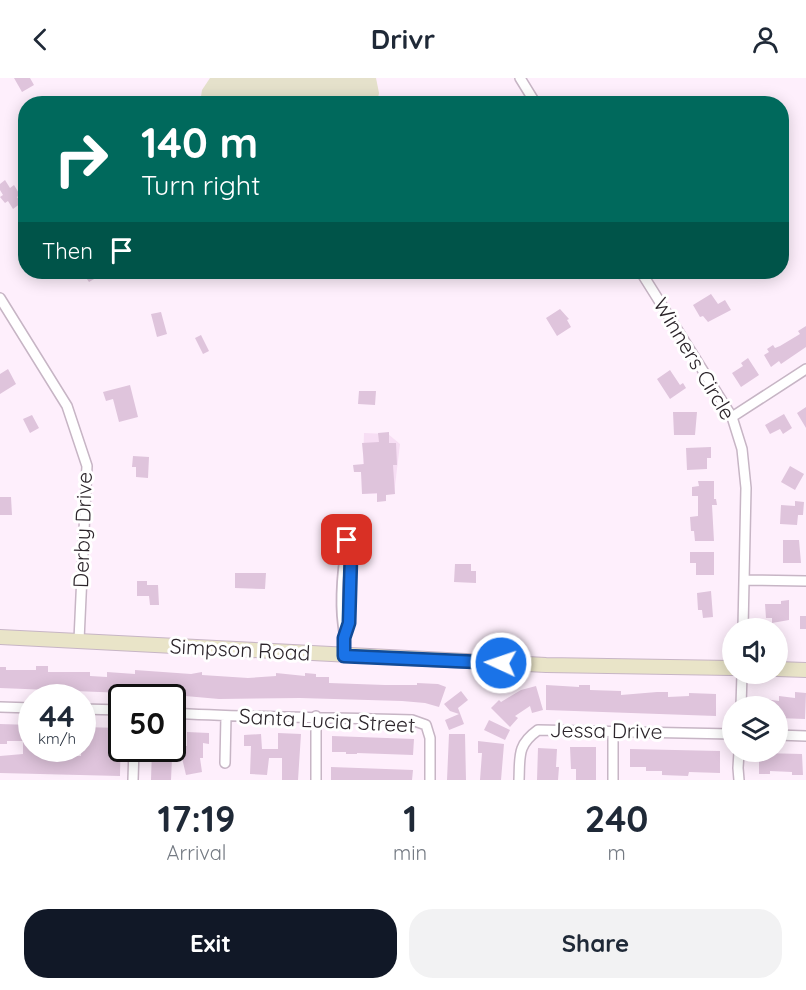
<!DOCTYPE html>
<style>
:root{--surface:#fff;--page:#f2f2f3;--text:#1f2937;--muted:#747a83;--accent:#111827}
body{margin:0;font-family:Quicksand,sans-serif;background:var(--page);color:var(--text);height:100vh;display:flex;flex-direction:column;font-size:22px;white-space:nowrap}
*{box-sizing:border-box;margin:0}
p{font-size:20px;color:var(--muted)}
.icon{flex:none;width:33px;height:33px;fill:none;stroke:currentColor;stroke-width:2;stroke-linecap:round;stroke-linejoin:round}
.map{position:relative;height:702px;overflow:hidden}
.side{display:flex;flex-direction:column;background:var(--surface);flex:1}
.side>*{flex:none}
.top-card{position:absolute;left:18px;top:18px;width:771px;height:183px;border-radius:24px;box-shadow:0 3px 15px #0003;background:#00695c;color:#fff;overflow:hidden}
.fabs{position:absolute;left:722px;top:540px;display:grid;gap:12px}
.fabs a{display:grid;place-items:center;width:66px;height:66px;border-radius:50%;background:var(--surface);box-shadow:0 3px 15px #0003;font-size:30px}
.speed{position:absolute;left:18px;top:606px;display:flex;gap:12px;font-size:30px;font-weight:700;text-align:center}
.speed>*{display:grid;place-content:center;width:78px;height:78px;border-radius:50%;background:var(--surface);box-shadow:0 3px 15px #0003;line-height:1}
.speed small{font-size:15px;font-weight:400}
.speed .limit{border:3px solid #111;border-radius:9px;background:#fff;color:#111}
.pin{position:absolute;display:grid;place-items:center;width:51px;height:51px;color:#fff;margin:-26px;border-radius:12px;box-shadow:0 3px 9px #0006}
.me{position:absolute;width:66px;margin:-33px;rotate:273deg;stroke-linejoin:round;filter:drop-shadow(0 0 4px #0008)}
.turn{display:flex;align-items:center;gap:21px;height:126px;padding:0 24px;font-size:27px}
.turn .icon{width:78px;height:78px;stroke-width:2.5}
.turn b{display:block;font-size:42px;line-height:51px}
.then{display:flex;align-items:center;height:57px;padding:0 24px;background:#0003;gap:12px;font-size:22px}
.eta{display:flex;justify-content:space-evenly;align-items:center;height:102px;text-align:center}
.eta b{font-size:36px;font-weight:800;line-height:42px}
.action{display:flex;gap:12px;margin-top:auto;padding:12px 24px}
.action a{flex:1;height:69px;border-radius:24px;background:var(--accent);color:#fff;font-size:24px;font-weight:800;line-height:69px;text-align:center}
.action a+a{background:var(--page);color:var(--text)}
header{display:flex;justify-content:space-between;align-items:center;height:78px;padding:0 24px;background:var(--surface);font-size:27px;font-weight:800}
.map>svg:first-child{display:block}
</style>
<header><svg class="icon" aria-label="back" viewBox="0 0 24 24"><path d="M15 5l-7 7 7 7"/></svg>Drivr<svg class="icon" aria-label="person" viewBox="0 0 24 24"><circle cx="12" cy="8" r="4"/><path d="M4 21q1-7 8-7t8 7"/></svg></header>
<div class="map">
<svg width="806" height="702" viewBox="0 0 806 702">
<rect width="100%" height="100%" fill="#feeffc"/>
<path fill="#f7def4" d="M 364,355 L 388,356 L 400,366 L 394,416 L 362,416 Z"/>
<path fill="#e5e1cb" d="M 210,0 L 376,0 L 379,15 L 377,25 L 200,25 L 202,12 Z"/>
<path fill="#dfc4dc" d="M 14,0 L 30,0 L 34,7 L 22,14 Z
M 5,102 L 10,110 L 14,107 L 20,117 L 17,119 L 21,125 L 13,131 L 8,123 L 5,125 L 0,119 L 3,117 L 0,112 L 0,106 Z
M 82,194 L 106,194 L 89,204 Z
M 711,216 L 718,226 L 725,222 L 731,232 L 708,244 L 703,238 L 700,239 L 693,227 Z
M 560,231 L 569,241 L 567,242 L 571,249 L 557,258 L 546,240 Z
M 161,234 L 167,256 L 157,259 L 151,236 Z
M 806,248 L 806,269 L 781,286 L 779,283 L 771,289 L 764,277 L 769,274 L 767,271 L 773,267 L 775,270 L 780,268 L 800,256 L 798,253 Z
M 201,257 L 209,273 L 203,276 L 195,260 Z
M 748,280 L 759,297 L 741,309 L 732,295 L 743,288 L 741,285 Z
M 8,291 L 16,306 L 0,316 L 0,296 Z
M 670,292 L 680,307 L 683,305 L 686,310 L 670,321 L 657,301 Z
M 130,307 L 138,339 L 119,344 L 113,321 L 106,323 L 103,314 Z
M 359,313 L 376,313 L 375,327 L 358,326 Z
M 806,329 L 806,350 L 797,335 Z
M 673,334 L 697,334 L 695,357 L 674,357 Z
M 784,336 L 792,350 L 783,356 L 780,351 L 770,356 L 765,347 Z
M 32,337 L 39,350 L 30,355 L 23,341 Z
M 389,354 L 389,365 L 396,365 L 397,387 L 393,387 L 395,416 L 386,417 L 386,423 L 377,424 L 377,415 L 362,416 L 361,394 L 354,394 L 353,387 L 364,386 L 362,365 L 379,364 L 378,355 Z
M 711,369 L 711,380 L 707,380 L 707,391 L 687,392 L 686,370 Z
M 133,378 L 149,379 L 148,400 L 136,399 L 136,389 L 132,389 Z
M 790,388 L 804,396 L 795,412 L 781,404 Z
M 698,403 L 714,403 L 714,421 L 716,421 L 717,427 L 712,427 L 714,463 L 695,463 L 694,453 L 691,453 L 690,439 L 698,438 L 698,418 L 692,418 L 692,409 L 699,408 Z
M 0,419 L 11,419 L 12,437 L 0,437 Z
M 795,423 L 804,424 L 803,437 L 798,437 L 797,447 L 780,446 L 781,427 L 795,428 Z
M 783,462 L 799,462 L 801,485 L 783,485 Z
M 690,474 L 714,474 L 714,497 L 696,497 L 696,485 L 690,485 Z
M 455,486 L 471,486 L 471,493 L 476,493 L 476,505 L 454,504 Z
M 235,495 L 266,495 L 265,511 L 235,510 Z
M 137,503 L 147,503 L 147,507 L 158,507 L 159,527 L 150,527 L 149,518 L 137,518 Z
M 711,513 L 713,539 L 703,540 L 702,532 L 698,532 L 697,515 Z
M 789,522 L 789,542 L 772,545 L 772,540 L 766,540 L 765,526 L 781,526 L 781,523 Z
M 800,538 L 806,538 L 806,551 L 800,551 Z
M 36,588 L 48,588 L 48,594 L 90,594 L 90,598 L 107,599 L 107,594 L 135,596 L 135,592 L 191,596 L 202,594 L 202,597 L 248,600 L 276,598 L 276,595 L 305,598 L 305,595 L 316,596 L 316,599 L 329,599 L 329,605 L 385,607 L 417,607 L 417,605 L 438,606 L 446,609 L 439,629 L 425,625 L 402,623 L 300,620 L 219,621 L 174,617 L 0,610 L 0,589 L 6,589 L 6,592 L 36,592 Z
M 546,607 L 579,609 L 579,607 L 590,607 L 590,612 L 621,613 L 621,617 L 657,614 L 668,614 L 668,619 L 689,618 L 689,615 L 716,616 L 716,638 L 546,632 Z
M 536,608 L 543,632 L 532,635 L 530,628 L 515,638 L 518,640 L 510,649 L 491,630 L 499,622 L 501,624 L 521,612 Z
M 461,613 L 468,622 L 458,630 L 464,646 L 449,652 L 445,642 L 459,636 L 450,633 L 444,626 Z
M 795,614 L 806,615 L 805,641 L 778,640 L 779,628 L 764,628 L 765,621 L 779,623 L 779,618 L 795,620 Z
M 489,642 L 510,652 L 505,662 L 484,652 Z
M 0,646 L 32,647 L 32,670 L 64,670 L 64,678 L 81,678 L 82,649 L 121,650 L 120,698 L 0,695 L 0,678 L 23,676 L 23,663 L 7,663 L 7,666 L 0,666 Z
M 187,654 L 209,655 L 209,666 L 203,665 L 203,680 L 200,680 L 202,694 L 186,697 L 182,680 L 182,668 L 187,668 Z
M 278,655 L 301,656 L 298,702 L 282,702 L 282,680 L 269,680 L 267,697 L 250,696 L 251,668 L 244,668 L 244,657 L 261,656 L 262,671 L 278,671 Z
M 449,656 L 465,656 L 466,702 L 447,702 Z
M 332,658 L 414,661 L 413,677 L 357,675 L 357,676 L 346,676 L 346,674 L 332,674 Z
M 478,663 L 504,666 L 501,702 L 480,702 L 482,675 L 478,675 Z
M 570,669 L 596,669 L 596,702 L 576,702 L 576,691 L 571,691 Z
M 152,670 L 168,670 L 168,679 L 172,679 L 171,702 L 151,702 Z
M 538,670 L 557,671 L 556,689 L 559,689 L 558,702 L 537,702 Z
M 630,671 L 720,673 L 720,695 L 689,694 L 688,698 L 662,697 L 662,693 L 646,693 L 646,689 L 630,689 Z
M 759,675 L 802,676 L 803,697 L 792,697 L 792,694 L 770,693 L 770,696 L 759,696 Z
M 331,689 L 413,692 L 412,702 L 331,702 Z"/>
<g fill="none" stroke-linecap="round" stroke-linejoin="round">
<defs>
<path id="service" d="M 344,560 L 349,545 L 351,476 L 347,462
M 344,575 C 344,565 342,556 341,547 C 338,525 340,482 347,462"/>
<path id="minor" d="M 520,0 L 536,26
M 641,194 L 732,339 L 742,371 L 746,410 L 743,550
M 0,220 L 67,328 L 87,388 L 79,562
M 732,339 L 806,291
M 744,502 L 806,503
M 741,628 L 742,596
M 0,629 L 32,630
M 82,631 L 122,632
M 172,635 C 252,640 332,639 412,642 L 426,647 L 430,660 L 430,702
M 316,638 L 316,702
M 777,657 L 806,658
M 739,674 L 738,690 L 739,702
M 225,685 L 226,638
M 133,702 L 134,670
M 519,702 C 520,678 517,667 538,652 L 732,656
M 613,702 L 613,653"/>
<path id="secondary" d="M 0,559 L 546,587 L 732,590
M 777,591 L 806,592"/>
</defs>
<use href="#service" stroke="#c7b5c5" stroke-width="8"/>
<use href="#minor" stroke="#c7b5c5" stroke-width="12"/>
<use href="#secondary" stroke="#c7b5c5" stroke-width="16"/>
<use href="#service" stroke="#fff" stroke-width="4.5"/>
<use href="#minor" stroke="#fff" stroke-width="9"/>
<use href="#secondary" stroke="#e9e4c8" stroke-width="14"/>
</g>
<g fill="none" stroke-linecap="round" stroke-linejoin="round">
<defs>
<path id="route" d="M 347,462 L 351,476 L 349,545 L 344,560 L 344,578 L 501,585"/>
</defs>
<use href="#route" stroke="#114b97" stroke-width="15"/>
<use href="#route" stroke="#1a73e8" stroke-width="10"/>
</g>
<g text-anchor="middle" stroke-width="6" stroke-linejoin="round" paint-order="stroke">
<g font-size="21" fill="#2c252b" stroke="#fff">
<text transform="translate(694 281) rotate(59)" y="7">Winners Circle</text>
<text transform="translate(83 452) rotate(-88)" y="7">Derby Drive</text>
<text transform="translate(240 572) rotate(3)" y="7">Simpson Road</text>
<text transform="translate(327 643) rotate(3)" y="7">Santa Lucia Street</text>
<text transform="translate(606 653) rotate(1)" y="7">Jessa Drive</text>
</g>
</g>
</svg>
<div class="fabs">
<a><svg class="icon" aria-label="sound" viewBox="0 0 24 24"><path d="M4 9h4l5-4v14l-5-4H4zM17 9q2 3 0 6"/></svg></a>
<a><svg class="icon" aria-label="layers" viewBox="0 0 24 24"><path d="M12 4l9 5-9 5-9-5zM3 14l9 5 9-5"/></svg></a>
</div>
<div class="speed"><div>44<small>km/h</small></div><div class="limit">50</div></div>
<div class="pin" style="left:347px;top:462px;background:#d93025"><svg class="icon" aria-label="arrive" viewBox="0 0 24 24"><path d="M6 21V4h12l-3 4 3 4H6"/></svg></div>
<svg class="me" style="left:501px;top:585px" viewBox="-20 -20 40 40"><circle r="17" fill="#1a73e8" stroke="#fff" stroke-width="3"/><path d="M0-11L8 9 0 5-8 9z" fill="#fff"/></svg>
<div class="top-card">
<div class="turn"><svg class="icon" aria-label="right" viewBox="0 0 24 24"><path d="M7 20v-9h11M14 6l5 5-5 5"/></svg><div><b>140 m</b>Turn right</div></div>
<div class="then">Then<svg class="icon" aria-label="arrive" viewBox="0 0 24 24"><path d="M6 21V4h12l-3 4 3 4H6"/></svg></div>
</div>
</div>
<section class="side">
<div class="eta">
<div><b>17:19</b><p>Arrival</p></div>
<div><b>1</b><p>min</p></div>
<div><b>240</b><p>m</p></div>
</div>
<div class="action"><a>Exit</a><a>Share</a></div>
</section>
